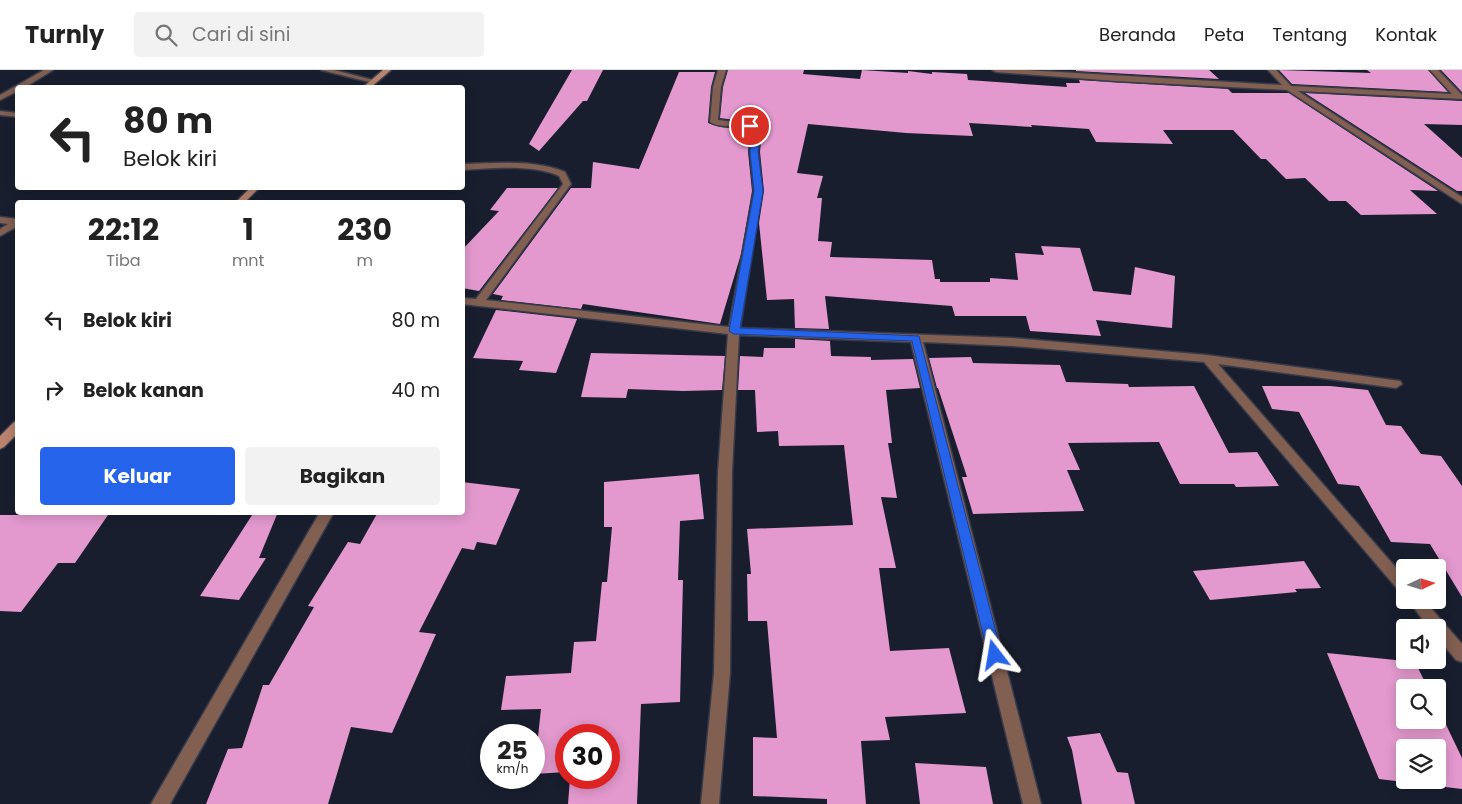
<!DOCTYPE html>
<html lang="id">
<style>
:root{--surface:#fff;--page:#f2f2f2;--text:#222;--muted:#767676;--line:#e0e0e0;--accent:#2563eb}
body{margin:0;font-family:Poppins,sans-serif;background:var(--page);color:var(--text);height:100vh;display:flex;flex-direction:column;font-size:19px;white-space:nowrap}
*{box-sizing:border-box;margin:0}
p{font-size:16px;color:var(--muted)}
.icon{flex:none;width:28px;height:28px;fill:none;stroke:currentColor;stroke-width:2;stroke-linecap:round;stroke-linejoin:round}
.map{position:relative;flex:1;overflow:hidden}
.details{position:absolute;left:15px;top:130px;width:450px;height:315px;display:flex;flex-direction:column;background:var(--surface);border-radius:5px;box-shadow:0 2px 12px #0003}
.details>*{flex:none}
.banner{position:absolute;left:15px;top:15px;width:450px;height:105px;border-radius:5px;box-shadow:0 2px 12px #0003;background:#fff;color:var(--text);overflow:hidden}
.needle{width:32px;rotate:86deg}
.fabs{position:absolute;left:1396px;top:489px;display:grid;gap:10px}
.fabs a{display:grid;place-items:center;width:50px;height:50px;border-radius:5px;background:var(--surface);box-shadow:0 2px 12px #0003;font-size:25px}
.speed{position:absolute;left:480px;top:654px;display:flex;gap:10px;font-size:25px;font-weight:700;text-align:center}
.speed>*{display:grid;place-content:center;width:65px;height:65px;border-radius:50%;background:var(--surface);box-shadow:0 2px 12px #0003;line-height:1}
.speed small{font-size:12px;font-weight:400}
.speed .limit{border:8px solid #d22;background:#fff;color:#111}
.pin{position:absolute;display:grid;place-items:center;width:42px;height:42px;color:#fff;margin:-21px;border:2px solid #fff;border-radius:50%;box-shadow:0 1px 5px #0007}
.me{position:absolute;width:55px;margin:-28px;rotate:346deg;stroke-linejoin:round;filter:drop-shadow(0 0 4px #0008)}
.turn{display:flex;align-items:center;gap:18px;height:105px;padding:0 25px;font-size:22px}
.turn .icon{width:65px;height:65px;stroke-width:2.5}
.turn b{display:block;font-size:35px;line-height:42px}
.eta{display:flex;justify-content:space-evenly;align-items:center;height:85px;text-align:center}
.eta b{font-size:30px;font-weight:700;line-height:35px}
.cta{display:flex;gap:10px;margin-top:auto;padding:10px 25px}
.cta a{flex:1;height:58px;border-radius:5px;background:var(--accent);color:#fff;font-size:20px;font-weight:700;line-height:58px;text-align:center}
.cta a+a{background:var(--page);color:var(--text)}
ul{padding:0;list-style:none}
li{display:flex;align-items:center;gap:15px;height:70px;padding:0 25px}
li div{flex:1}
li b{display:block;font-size:19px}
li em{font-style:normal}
header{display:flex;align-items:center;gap:30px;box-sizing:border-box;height:70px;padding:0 25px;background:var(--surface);border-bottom:1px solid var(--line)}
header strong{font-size:24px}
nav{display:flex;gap:28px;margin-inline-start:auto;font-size:18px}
.search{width:350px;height:45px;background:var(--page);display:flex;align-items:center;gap:12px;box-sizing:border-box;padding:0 18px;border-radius:5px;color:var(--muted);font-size:19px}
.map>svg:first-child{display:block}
</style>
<header>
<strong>Turnly</strong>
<div class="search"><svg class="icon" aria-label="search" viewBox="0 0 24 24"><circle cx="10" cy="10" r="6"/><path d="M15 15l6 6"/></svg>Cari di sini</div>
<nav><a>Beranda</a><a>Peta</a><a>Tentang</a><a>Kontak</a></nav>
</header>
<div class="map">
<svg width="1462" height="734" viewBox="0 0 1462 734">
<rect width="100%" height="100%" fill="#191e2f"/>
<path fill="#e399ce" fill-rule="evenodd" d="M 572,0 L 603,0 L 587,31 L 583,31 L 539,81 L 529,74 Z
M 728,0 L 804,0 L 803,4 L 860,9 L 862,0 L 908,3 L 908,1 L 932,4 L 932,2 L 967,4 L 968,10 L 1067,17 L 1066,13 L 1080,13 L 1079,10 L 1228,19 L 1232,23 L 1289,23 L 1438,121 L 1410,120 L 1437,144 L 1361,145 L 1346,131 L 1329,131 L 1305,108 L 1286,109 L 1266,89 L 1261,89 L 1233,60 L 1163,60 L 1173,74 L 1096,72 L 1089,59 L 1031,55 L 1032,57 L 969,53 L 973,66 L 906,63 L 808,54 L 797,103 L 823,106 L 817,128 L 822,128 L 818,171 L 832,172 L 830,187 L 932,190 L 935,209 L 940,209 L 940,212 L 990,212 L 990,208 L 1018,210 L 1015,183 L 1044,185 L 1041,176 L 1080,178 L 1093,221 L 1131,225 L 1135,197 L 1175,206 L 1172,258 L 1096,250 L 1101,266 L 1030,261 L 1026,246 L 955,246 L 952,236 L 825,226 L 829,259 L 795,258 L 794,229 L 767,230 L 759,153 L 764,121 L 760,82 L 762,61 L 750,52 L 720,48 L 723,17 Z
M 1076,0 L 1209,0 L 1219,9 L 1076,1 Z
M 1279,0 L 1371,3 L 1367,0 L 1428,0 L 1448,22 L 1292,14 Z
M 1441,0 L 1462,0 L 1462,22 Z
M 679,2 L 715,2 L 711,17 L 708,53 L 720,57 L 742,59 L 750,63 L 748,82 L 752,121 L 741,184 L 720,254 L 583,234 L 581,239 L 501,230 L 503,226 L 493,224 L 571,118 L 591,118 L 593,92 L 639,99 Z
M 1305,23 L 1462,31 L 1462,55 L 1424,54 L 1462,88 L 1462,121 L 1457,121 Z
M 507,118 L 558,118 L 479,221 L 462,218 L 462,180 L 499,141 L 490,140 Z
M 496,240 L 577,249 L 556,303 L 519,300 L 523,291 L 473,288 Z
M 795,269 L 830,271 L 831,286 L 871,287 L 871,290 L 913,289 L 920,318 L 886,320 L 892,373 L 888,373 L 897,428 L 881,427 L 896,498 L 879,498 L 890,581 L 949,578 L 966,643 L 885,647 L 890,670 L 861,671 L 866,734 L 827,734 L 827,729 L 753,726 L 753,667 L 777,668 L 767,551 L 748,551 L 747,504 L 751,504 L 747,459 L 853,455 L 844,375 L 779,376 L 778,361 L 757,362 L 755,320 L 738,320 L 740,286 L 763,287 L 764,278 L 795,278 Z
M 591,283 L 725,286 L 722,320 L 683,321 L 628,319 L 626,328 L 581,327 Z
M 971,287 L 973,293 L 1060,295 L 1066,312 L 1128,314 L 1129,317 L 1194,316 L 1229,383 L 1257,382 L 1279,416 L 1236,417 L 1234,414 L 1180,414 L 1159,372 L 1068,373 L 1080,400 L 1067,400 L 1084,441 L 973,444 L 962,407 L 967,407 L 938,318 L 937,318 L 929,288 Z
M 1262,316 L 1330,316 L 1368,320 L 1386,355 L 1401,356 L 1421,384 L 1441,386 L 1462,416 L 1462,527 L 1430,474 L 1391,472 L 1359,416 L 1338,414 L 1299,342 L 1272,339 Z
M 699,404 L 704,449 L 680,451 L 678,510 L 683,510 L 680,632 L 641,634 L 637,734 L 568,734 L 570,708 L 609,708 L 609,665 L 566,665 L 566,702 L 534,704 L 541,639 L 501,640 L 506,606 L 571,603 L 574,572 L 596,571 L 602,512 L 607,512 L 612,457 L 604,457 L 604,412 Z
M 462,412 L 520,419 L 496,475 L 477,472 L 474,480 L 462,478 L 419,562 L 436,564 L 392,663 L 351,657 L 328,734 L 206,734 L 228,679 L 242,678 L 263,615 L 269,615 L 314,537 L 308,536 L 348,472 L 360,474 L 378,442 L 462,442 Z
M 254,442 L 278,442 L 259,488 L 266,488 L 239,530 L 200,526 Z
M 0,445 L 108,445 L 75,493 L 58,493 L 21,542 L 0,541 Z
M 1304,491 L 1321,518 L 1295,519 L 1297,522 L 1210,530 L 1193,501 Z
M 1327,583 L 1415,592 L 1428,618 L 1405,618 L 1405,650 L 1438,650 L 1438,638 L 1462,688 L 1462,719 L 1379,709 ZM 1405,678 L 1438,678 L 1438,710 L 1405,710 Z
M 1100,663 L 1117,702 L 1128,703 L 1135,734 L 1082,734 L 1072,680 L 1067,667 Z
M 915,693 L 986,697 L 993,734 L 920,734 Z"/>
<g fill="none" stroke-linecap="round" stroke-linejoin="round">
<defs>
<path id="street" d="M 44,0 L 53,0 L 24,18 L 18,18 L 18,21 L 0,30 L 0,25 Z
M 321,0 L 334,0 L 377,11 L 373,13 Z
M 718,0 L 726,0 L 721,17 L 718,50 L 750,54 L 760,61 L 758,82 L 762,121 L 740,258 L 1012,268 L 1207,285 L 1400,311 L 1402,314 L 1396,318 L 1218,294 L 1405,508 L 1405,524 L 1400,522 L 1204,292 L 1012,276 L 923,272 L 1041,734 L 1023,734 L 911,272 L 739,265 L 732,402 L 730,603 L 719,734 L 701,734 L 714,603 L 718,402 L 728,264 L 462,234 L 462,228 L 476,229 L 563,114 L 559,106 C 533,94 491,98 462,100 L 462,94 C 495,93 535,89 565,102 L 571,114 L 486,230 L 729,257 L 754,121 L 750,82 L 752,62 C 740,52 722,60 710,52 L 713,17 Z
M 992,0 L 1025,0 L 1282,15 L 1268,0 L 1276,0 L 1291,16 L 1452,24 L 1430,0 L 1438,0 L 1462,25 L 1462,29 L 1298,21 L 1462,127 L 1462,134 L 1287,20 L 1115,11 L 996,2 Z
M 0,41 L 18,43 L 18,47 L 0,45 Z
M 0,147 L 18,149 L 18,156 L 0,166 L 0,159 L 8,154 L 0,153 Z
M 320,442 L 334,442 L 170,734 L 151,734 Z
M 1408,530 L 1424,530 L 1462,574 L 1462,592 L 1456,590 L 1438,568 L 1438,558 L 1429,558 Z"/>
<path id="secondary" d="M 383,0 L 391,0 L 370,18 L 362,18 Z
M 250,118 L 259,118 L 245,132 L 236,132 Z
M 18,351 L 18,363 L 4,377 L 0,379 L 0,366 L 14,352 Z"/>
</defs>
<use href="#street" stroke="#363b4b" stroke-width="3"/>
<use href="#secondary" stroke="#363b4b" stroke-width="3"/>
<use href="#street" fill="#815f51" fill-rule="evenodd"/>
<use href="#secondary" fill="#ba836c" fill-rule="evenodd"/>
</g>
<path fill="#2563eb" stroke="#184099" d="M 747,55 L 753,55 L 760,61 L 758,82 L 763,121 L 740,258 L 919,266 L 1002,585 L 1000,589 L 995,591 L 990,589 L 988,585 L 912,271 L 734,264 L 729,261 L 754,121 L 750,82 L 752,62 L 747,58 Z"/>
</svg>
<div class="fabs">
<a><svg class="needle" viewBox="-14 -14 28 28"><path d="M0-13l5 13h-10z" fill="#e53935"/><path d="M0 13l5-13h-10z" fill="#767676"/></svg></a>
<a><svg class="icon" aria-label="sound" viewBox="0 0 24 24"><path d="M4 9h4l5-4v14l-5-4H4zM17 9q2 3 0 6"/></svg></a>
<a><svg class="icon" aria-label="search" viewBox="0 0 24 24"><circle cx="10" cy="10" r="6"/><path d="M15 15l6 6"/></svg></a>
<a><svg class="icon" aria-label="layers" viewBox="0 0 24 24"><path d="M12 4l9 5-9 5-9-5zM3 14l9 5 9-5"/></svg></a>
</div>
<div class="speed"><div>25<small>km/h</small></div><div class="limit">30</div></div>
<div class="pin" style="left:750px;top:56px;background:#d93025"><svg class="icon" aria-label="arrive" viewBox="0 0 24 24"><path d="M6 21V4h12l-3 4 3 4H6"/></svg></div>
<svg class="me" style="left:995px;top:585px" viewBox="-20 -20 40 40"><path d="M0-17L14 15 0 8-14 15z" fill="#2563eb" stroke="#fff" stroke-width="4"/></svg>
<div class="banner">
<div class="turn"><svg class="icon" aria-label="left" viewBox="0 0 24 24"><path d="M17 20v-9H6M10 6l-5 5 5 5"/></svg><div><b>80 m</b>Belok kiri</div></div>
</div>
<section class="details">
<div class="eta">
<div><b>22:12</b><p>Tiba</p></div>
<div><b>1</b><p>mnt</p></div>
<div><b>230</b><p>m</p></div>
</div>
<ul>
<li><svg class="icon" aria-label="left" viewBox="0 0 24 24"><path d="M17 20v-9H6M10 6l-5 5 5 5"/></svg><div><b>Belok kiri</b></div><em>80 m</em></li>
<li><svg class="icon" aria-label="right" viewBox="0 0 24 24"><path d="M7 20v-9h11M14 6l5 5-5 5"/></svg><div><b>Belok kanan</b></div><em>40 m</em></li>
</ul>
<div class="cta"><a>Keluar</a><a>Bagikan</a></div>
</section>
</div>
